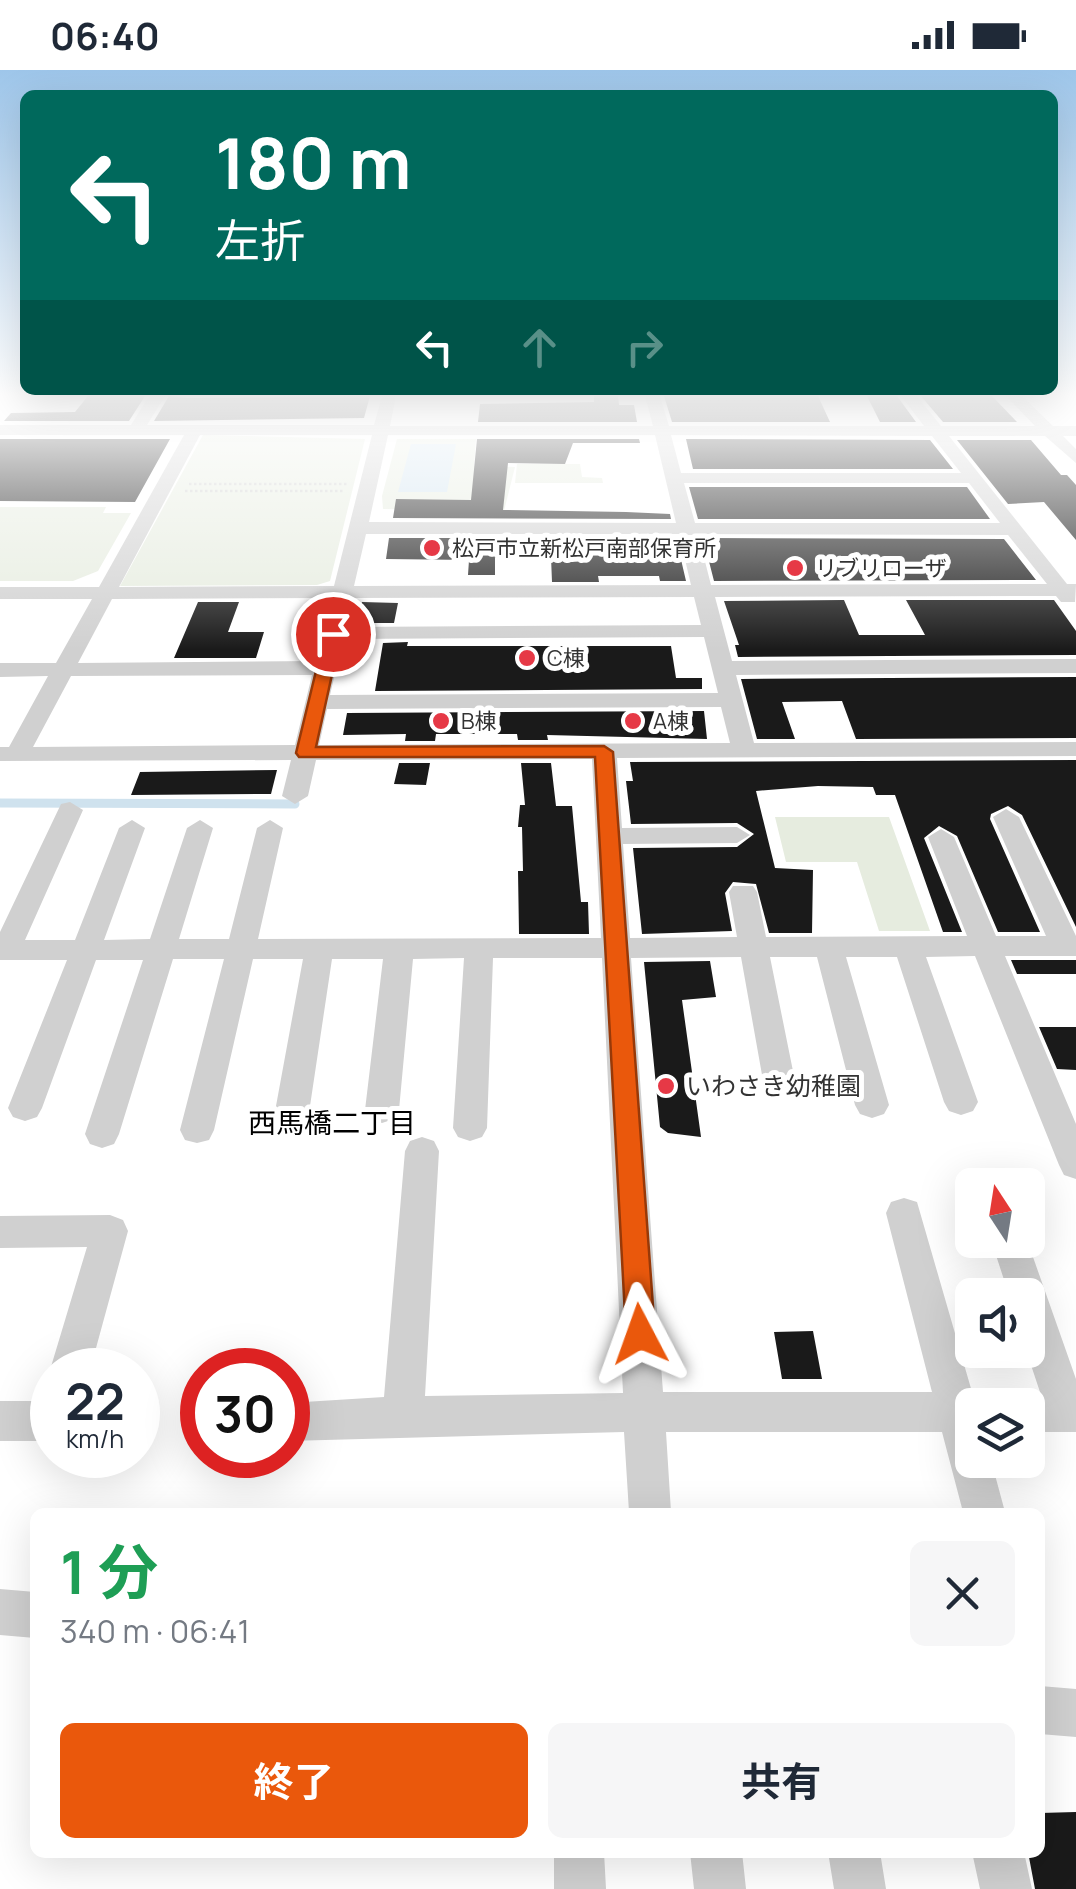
<!DOCTYPE html>
<html lang="ja">
<meta charset="utf-8">
<style>
:root{--surface:#fff;--page:#f6f6f7;--text:#1f2937;--muted:#747a83;--accent:#ea580c}
body{margin:0;font-family:Manrope,"Noto Sans JP",sans-serif;background:var(--page);color:var(--text);height:100vh;display:flex;flex-direction:column;font-size:38px;white-space:nowrap}
*{box-sizing:border-box;margin:0}
p{font-size:32px;color:var(--muted)}
.icon{flex:none;width:55px;height:55px;fill:none;stroke:currentColor;stroke-width:2;stroke-linecap:round;stroke-linejoin:round}
.map{position:relative;flex:1;overflow:hidden}
.details{position:absolute;left:30px;top:1438px;width:1015px;height:350px;display:flex;flex-direction:column;background:var(--surface);border-radius:15px;box-shadow:0 10px 40px #0002}
.details>*{flex:none}
.guide{position:absolute;left:20px;top:20px;width:1038px;height:305px;border-radius:15px;box-shadow:0 10px 40px #0002;background:#00695c;color:#fff;overflow:hidden}
.needle{width:65px;rotate:348deg}
.buttons{position:absolute;left:955px;top:1098px;display:grid;gap:20px}
.buttons a{display:grid;place-items:center;width:90px;height:90px;border-radius:15px;background:var(--surface);box-shadow:0 10px 40px #0002;font-size:50px}
.speed{position:absolute;left:30px;top:1278px;display:flex;gap:20px;font-size:50px;font-weight:700;text-align:center}
.speed>*{display:grid;place-content:center;width:130px;height:130px;border-radius:50%;background:var(--surface);box-shadow:0 10px 40px #0002;line-height:1}
.speed small{font-size:25px;font-weight:400}
.speed .limit{border:15px solid #d22;background:#fff;color:#111}
.pin{position:absolute;display:grid;place-items:center;width:85px;height:85px;color:#fff;margin:-42px;border:5px solid #fff;border-radius:50%;box-shadow:0 2px 10px #0007}
.me{position:absolute;width:110px;margin:-55px;rotate:356deg;stroke-linejoin:round;filter:drop-shadow(0 0 8px #0008)}
.turn{display:flex;align-items:center;gap:35px;height:210px;padding:0 30px;font-size:45px}
.turn .icon{width:130px;height:130px;stroke-width:2.5}
.turn b{display:block;font-size:70px;line-height:85px}
.lanes{display:flex;align-items:center;height:95px;padding:0 30px;background:#0003;justify-content:center;gap:50px;direction:ltr}
.lanes .off{opacity:.35}
.round{display:grid;place-items:center;flex:none;width:105px;height:105px;border-radius:15px;background:var(--page)}
.headline{display:flex;align-items:center;justify-content:space-between;height:170px;padding:0 30px}
h1{font-size:60px;font-weight:700;line-height:75px;color:#1e9e55}
.action{display:flex;gap:20px;margin-top:auto;padding:20px 30px}
.action a{flex:1;height:115px;border-radius:15px;background:var(--accent);color:#fff;font-size:40px;font-weight:700;line-height:115px;text-align:center}
.action a+a{background:var(--page);color:var(--text)}
.status{display:flex;justify-content:space-between;align-items:center;height:70px;padding:0 50px;background:var(--surface);direction:ltr}
.status svg{height:28px;fill:currentColor}
.map>svg:first-child{display:block}
</style>
<div class="status"><b>06:40</b><svg viewBox="0 0 49 12"><path d="M0 12V9h3v3zM5 12V6h3v6zM10 12V3h3v9zM15 12V0h3v12zM26 1h20v11H26zM47 4h2v5h-2z"/></svg></div>
<div class="map">
<svg width="1076" height="1819" viewBox="0 0 1076 1819">
<rect width="100%" height="100%" fill="#fff"/>
<path fill="#e6ecdf" d="M 203,365 L 365,369 L 330,511 L 317,515 L 120,516 Z
M 397,369 L 476,369 L 474,396 L 515,397 L 504,441 L 383,439 L 382,426 Z
M 517,394 L 580,394 L 582,407 L 602,408 L 603,413 L 515,413 Z
M 0,437 L 106,437 L 103,443 L 131,443 L 98,501 L 73,511 L 0,511 Z
M 775,747 L 889,747 L 930,861 L 879,861 L 857,792 L 786,792 Z"/>
<path fill="#cfe2ee" d="M 411,374 L 456,374 L 447,422 L 398,422 Z"/>
<g fill="none" stroke-linecap="round" stroke-linejoin="round">
<path stroke="#cfe2ee" stroke-width="9" d="M 0,733 L 295,734"/>
</g>
<path fill="#1a1a1a" d="M 88,326 L 145,326 L 129,351 L 4,351 L 11,343 L 75,342 Z
M 169,326 L 188,328 L 370,326 L 364,348 L 154,351 Z
M 594,326 L 618,326 L 619,335 L 634,335 L 637,352 L 478,352 L 480,334 L 594,332 Z
M 664,326 L 818,326 L 830,352 L 672,352 Z
M 867,326 L 897,326 L 916,352 L 880,352 Z
M 921,326 L 992,326 L 1017,352 L 943,352 Z
M 0,369 L 170,369 L 135,432 L 0,431 Z
M 477,369 L 639,369 L 640,373 L 573,373 L 565,394 L 508,393 L 503,440 L 626,442 L 670,444 L 671,449 L 393,448 L 396,429 L 471,430 Z
M 686,369 L 930,370 L 953,399 L 693,399 Z
M 957,370 L 1031,370 L 1061,405 L 1067,405 L 1076,415 L 1076,470 L 1044,432 L 1008,434 Z
M 689,417 L 967,417 L 990,449 L 698,449 Z
M 389,468 L 676,468 L 686,511 L 660,511 L 659,506 L 598,506 L 599,512 L 552,512 L 551,487 L 495,488 L 495,505 L 468,505 L 469,490 L 386,489 Z
M 703,468 L 1004,469 L 1036,510 L 714,511 Z
M 844,530 L 859,565 L 925,565 L 906,530 L 1054,530 L 1076,561 L 1076,585 L 738,587 L 735,575 L 739,575 L 724,531 Z
M 198,532 L 239,532 L 228,562 L 264,562 L 256,588 L 174,588 Z
M 362,532 L 398,533 L 394,553 L 357,553 Z
M 408,572 L 407,576 L 671,576 L 676,608 L 702,608 L 702,619 L 375,621 L 383,573 Z
M 1076,607 L 1076,668 L 856,669 L 842,631 L 782,632 L 795,669 L 757,669 L 741,609 Z
M 704,641 L 707,669 L 547,665 L 548,670 L 518,670 L 517,664 L 436,664 L 435,671 L 405,671 L 406,664 L 343,665 L 347,643 Z
M 1076,690 L 1076,857 L 1022,745 L 1008,736 L 991,744 L 990,749 L 1040,862 L 998,862 L 957,766 L 939,756 L 924,768 L 962,862 L 943,862 L 895,725 L 876,725 L 873,717 L 818,716 L 756,721 L 775,798 L 813,800 L 812,863 L 769,863 L 756,814 L 733,812 L 725,823 L 732,861 L 642,864 L 633,778 L 737,777 L 754,764 L 737,753 L 631,754 L 626,711 L 633,711 L 630,692 Z
M 399,693 L 430,693 L 426,715 L 394,714 Z
M 521,693 L 551,693 L 556,736 L 572,736 L 581,832 L 588,832 L 589,864 L 519,864 L 518,801 L 523,801 L 522,757 L 518,757 L 520,735 L 525,735 Z
M 277,700 L 271,724 L 131,725 L 140,702 Z
M 1011,890 L 1076,890 L 1076,904 L 1017,904 Z
M 710,891 L 716,927 L 682,930 L 701,1067 L 668,1063 L 660,1057 L 644,892 Z
M 1039,957 L 1076,957 L 1076,1000 L 1057,999 Z
M 813,1261 L 822,1309 L 782,1309 L 774,1262 Z
M 1076,1742 L 1076,1819 L 1035,1819 L 1028,1782 L 1040,1782 L 1040,1743 Z"/>
<g fill="none" stroke-linecap="round" stroke-linejoin="round">
<path stroke="#cdcdcd" stroke-width="2.5" stroke-dasharray="2.5 2.5" stroke-linecap="butt" d="M 189,414 L 348,414
M 185,421 L 344,421"/>
<path fill="#d0d0d0" fill-rule="evenodd" d="M 149,326 L 165,326 L 147,355 L 374,355 L 382,326 L 396,326 L 390,356 L 653,356 L 645,326 L 660,326 L 669,356 L 924,356 L 901,326 L 917,326 L 941,356 L 1035,356 L 1006,326 L 1022,326 L 1053,356 L 1076,356 L 1076,366 L 1063,366 L 1076,379 L 1076,393 L 1045,366 L 949,366 L 1067,514 L 1076,514 L 1075,532 L 1061,532 L 1056,526 L 715,527 L 732,591 L 1076,589 L 1076,603 L 736,605 L 754,673 L 1076,672 L 1076,686 L 617,688 L 622,758 L 737,757 L 750,765 L 737,773 L 623,774 L 630,868 L 737,867 L 729,822 L 733,816 L 753,816 L 757,822 L 766,867 L 967,866 L 928,767 L 941,759 L 954,767 L 996,866 L 1046,866 L 993,747 L 1006,739 L 1019,747 L 1076,866 L 1076,886 L 1005,886 L 1076,1054 L 1076,1109 L 1064,1105 L 1059,1095 L 975,886 L 926,887 L 978,1032 L 973,1041 L 961,1045 L 949,1041 L 944,1032 L 897,887 L 846,887 L 889,1035 L 884,1044 L 872,1048 L 860,1044 L 855,1035 L 817,887 L 770,887 L 796,1016 L 792,1025 L 780,1029 L 768,1025 L 764,1016 L 741,887 L 631,888 L 663,1322 L 932,1322 L 886,1143 L 891,1132 L 904,1128 L 917,1132 L 972,1322 L 986,1328 L 989,1335 L 972,1335 L 972,1390 L 991,1390 L 1005,1442 L 963,1442 L 942,1362 L 666,1362 L 671,1442 L 629,1442 L 624,1362 L 288,1371 L 288,1333 L 384,1327 L 405,1081 L 410,1071 L 422,1067 L 434,1071 L 439,1081 L 425,1326 L 623,1323 L 602,888 L 493,888 L 487,1058 L 482,1067 L 470,1071 L 458,1067 L 453,1058 L 464,888 L 413,889 L 399,1040 L 394,1049 L 382,1053 L 370,1049 L 365,1040 L 383,889 L 332,889 L 310,1036 L 305,1045 L 293,1049 L 281,1045 L 276,1036 L 303,889 L 253,889 L 214,1060 L 209,1070 L 197,1073 L 185,1070 L 180,1060 L 224,889 L 173,889 L 119,1064 L 114,1074 L 102,1078 L 90,1074 L 85,1064 L 143,890 L 96,890 L 42,1038 L 37,1047 L 25,1051 L 13,1047 L 8,1038 L 67,890 L 0,890 L 0,862 L 61,734 L 70,732 L 83,740 L 25,870 L 75,870 L 119,758 L 132,750 L 145,758 L 104,870 L 150,869 L 187,758 L 200,750 L 213,758 L 179,869 L 229,869 L 257,758 L 270,750 L 283,758 L 258,869 L 601,868 L 592,689 L 316,690 L 308,726 L 295,734 L 282,726 L 291,690 L 0,691 L 0,677 L 9,677 L 48,606 L 0,607 L 0,593 L 56,593 L 92,529 L 0,529 L 0,517 L 99,517 L 184,365 L 0,365 L 0,355 L 131,355 ZM 200,365 L 372,365 L 334,516 L 119,517 ZM 388,365 L 655,365 L 676,453 L 369,452 ZM 671,365 L 932,366 L 961,403 L 681,403 ZM 684,413 L 969,413 L 1000,453 L 695,453 ZM 366,464 L 679,464 L 691,515 L 354,516 ZM 698,464 L 1008,465 L 1047,514 L 711,515 ZM 694,527 L 701,555 L 345,557 L 352,528 ZM 331,528 L 316,591 L 78,593 L 112,529 ZM 704,567 L 718,623 L 330,625 L 343,569 ZM 312,605 L 295,675 L 33,677 L 71,606 ZM 721,637 L 730,673 L 319,675 L 327,639 Z
M 110,1145 L 123,1150 L 128,1161 L 90,1300 L 52,1300 L 52,1305 L 50,1300 L 87,1177 L 0,1178 L 0,1146 Z
M 991,1170 L 1027,1170 L 1076,1309 L 1076,1362 L 1028,1362 L 1028,1335 L 1011,1335 L 1014,1328 L 1040,1322 L 1026,1280 L 1028,1225 L 1009,1225 Z
M 0,1331 L 52,1331 L 52,1371 L 0,1371 Z
M 0,1519 L 35,1522 L 35,1568 L 0,1565 Z
M 1040,1616 L 1076,1619 L 1076,1667 L 1040,1664 Z
M 554,1782 L 604,1782 L 606,1819 L 554,1819 Z
M 690,1782 L 742,1782 L 746,1819 L 694,1819 Z
M 828,1782 L 880,1782 L 886,1819 L 834,1819 Z
M 972,1782 L 1024,1782 L 1032,1819 L 980,1819 Z"/>
</g>
<linearGradient id="sky" x2="0" y2="1"><stop stop-color="#9ec6ea"/><stop offset="0.56" stop-color="#fff"/><stop offset="1" stop-color="#fff" stop-opacity="0"/></linearGradient>
<rect width="1076" height="580" fill="url(#sky)"/>
<path fill="#ea580c" stroke="#983908" stroke-width="2.5" d="M 333,559 L 341,564 L 316,677 L 604,676 L 613,682 L 655,1264 L 651,1274 L 640,1278 L 630,1274 L 626,1264 L 595,687 L 299,687 L 296,683 L 325,564 Z"/>
<g fill="#e63946" stroke="#fff" stroke-width="4">
<circle cx="432" cy="478" r="10"/>
<circle cx="795" cy="498" r="10"/>
<circle cx="527" cy="588" r="10"/>
<circle cx="441" cy="651" r="10"/>
<circle cx="633" cy="651" r="10"/>
<circle cx="666" cy="1016" r="10"/>
</g>
<g text-anchor="middle" stroke-width="10" stroke-linejoin="round" paint-order="stroke">
<g font-size="22" fill="#333" stroke="#fff" text-anchor="start">
<text x="452" y="486">松戸市立新松戸南部保育所</text>
<text x="815" y="506">リブリローザ</text>
<text x="547" y="596">C棟</text>
<text x="461" y="659">B棟</text>
<text x="653" y="659">A棟</text>
</g>
<g font-size="25" fill="#333" stroke="#fff" text-anchor="start">
<text x="686" y="1025">いわさき幼稚園</text>
</g>
<g font-size="28" fill="#000" stroke="#fff">
<text x="332" y="1063">西馬橋二丁目</text>
</g>
</g>
</svg>
<div class="buttons">
<a><svg class="needle" viewBox="-14 -14 28 28"><path d="M0-13l5 13h-10z" fill="#e53935"/><path d="M0 13l5-13h-10z" fill="#747a83"/></svg></a>
<a><svg class="icon" aria-label="sound" viewBox="0 0 24 24"><path d="M4 9h4l5-4v14l-5-4H4zM17 9q2 3 0 6"/></svg></a>
<a><svg class="icon" aria-label="layers" viewBox="0 0 24 24"><path d="M12 4l9 5-9 5-9-5zM3 14l9 5 9-5"/></svg></a>
</div>
<div class="speed"><div>22<small>km/h</small></div><div class="limit">30</div></div>
<div class="pin" style="left:333px;top:564px;background:#d93025"><svg class="icon" aria-label="arrive" viewBox="0 0 24 24"><path d="M6 21V4h12l-3 4 3 4H6"/></svg></div>
<svg class="me" style="left:640px;top:1264px" viewBox="-20 -20 40 40"><path d="M0-17L14 15 0 8-14 15z" fill="#ea580c" stroke="#fff" stroke-width="4"/></svg>
<div class="guide">
<div class="turn"><svg class="icon" aria-label="left" viewBox="0 0 24 24"><path d="M17 20v-9H6M10 6l-5 5 5 5"/></svg><div><b>180 m</b>左折</div></div>
<div class="lanes"><svg class="icon" aria-label="left" viewBox="0 0 24 24"><path d="M17 20v-9H6M10 6l-5 5 5 5"/></svg><svg class="icon off" aria-label="ahead" viewBox="0 0 24 24"><path d="M12 20V5M6 11l6-6 6 6"/></svg><svg class="icon off" aria-label="right" viewBox="0 0 24 24"><path d="M7 20v-9h11M14 6l5 5-5 5"/></svg></div>
</div>
<section class="details">
<div class="headline"><div><h1>1 分</h1><p>340 m · 06:41</p></div><a class="round"><svg class="icon" aria-label="close" viewBox="0 0 24 24"><path d="M6 6l12 12M18 6L6 18"/></svg></a></div>
<div class="action"><a>終了</a><a>共有</a></div>
</section>
</div>
